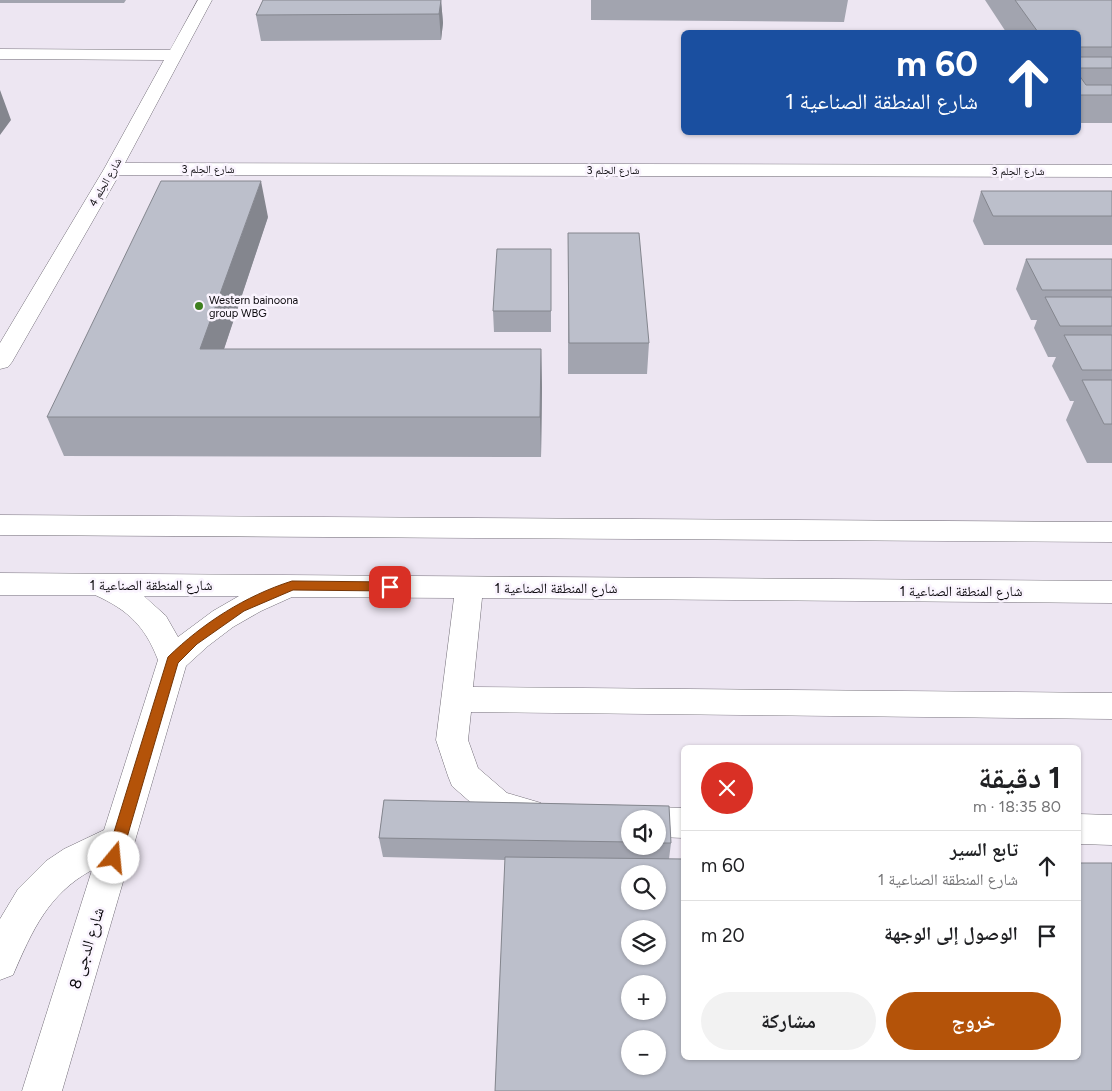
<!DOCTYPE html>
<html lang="ar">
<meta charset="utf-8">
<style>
:root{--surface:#fff;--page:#f2f2f2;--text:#202124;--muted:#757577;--line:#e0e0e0;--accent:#b45309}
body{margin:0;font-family:Figtree,"Noto Naskh Arabic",sans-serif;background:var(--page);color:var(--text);direction:rtl;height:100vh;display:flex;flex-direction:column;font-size:19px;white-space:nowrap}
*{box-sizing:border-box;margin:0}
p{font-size:16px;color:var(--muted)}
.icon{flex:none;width:28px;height:28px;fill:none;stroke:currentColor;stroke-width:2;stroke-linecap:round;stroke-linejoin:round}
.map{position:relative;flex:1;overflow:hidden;direction:ltr}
.drawer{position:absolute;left:681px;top:745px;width:400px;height:315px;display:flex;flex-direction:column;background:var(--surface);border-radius:8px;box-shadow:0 1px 4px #0004;direction:rtl}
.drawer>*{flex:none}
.hud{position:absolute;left:681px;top:30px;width:400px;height:105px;border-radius:8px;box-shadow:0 1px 4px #0004;direction:rtl;background:#1a4fa0;color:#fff;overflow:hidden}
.tools{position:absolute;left:621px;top:810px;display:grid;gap:10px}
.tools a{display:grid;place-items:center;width:45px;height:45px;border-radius:50%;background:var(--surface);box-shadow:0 1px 4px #0004;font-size:25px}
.pin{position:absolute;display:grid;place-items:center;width:42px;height:42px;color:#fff;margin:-21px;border-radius:10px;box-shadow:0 2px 8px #0006}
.me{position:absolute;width:55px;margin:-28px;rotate:17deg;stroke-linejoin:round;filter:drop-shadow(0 0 4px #0008)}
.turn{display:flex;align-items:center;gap:18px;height:105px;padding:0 20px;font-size:22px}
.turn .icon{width:65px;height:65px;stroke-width:2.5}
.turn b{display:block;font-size:35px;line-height:42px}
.round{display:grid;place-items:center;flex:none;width:52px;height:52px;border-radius:26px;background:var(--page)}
.head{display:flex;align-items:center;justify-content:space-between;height:85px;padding:0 20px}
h1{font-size:30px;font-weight:700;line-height:38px}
.button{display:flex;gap:10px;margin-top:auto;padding:10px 20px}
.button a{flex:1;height:58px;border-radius:30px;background:var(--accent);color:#fff;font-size:20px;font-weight:700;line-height:58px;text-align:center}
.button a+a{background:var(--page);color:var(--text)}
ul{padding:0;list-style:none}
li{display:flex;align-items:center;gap:15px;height:70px;padding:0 20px;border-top:1px solid var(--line)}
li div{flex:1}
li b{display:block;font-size:19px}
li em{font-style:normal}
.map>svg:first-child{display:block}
</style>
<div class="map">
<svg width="1112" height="1091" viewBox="0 0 1112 1091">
<rect width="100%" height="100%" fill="#ede6f2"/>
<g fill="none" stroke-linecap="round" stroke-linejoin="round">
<defs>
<path id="minor" d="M 198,0 L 212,0 L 125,163 L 1112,165 L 1112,177 L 119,175 L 12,362 L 8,367 L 0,369 L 0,343 L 104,169 L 164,60 L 0,59 L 0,49 L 170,50 Z
M 0,515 L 1112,522 L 1112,542 L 0,535 Z
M 0,573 L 1112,581 L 1112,603 L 482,598 L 473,687 L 1112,693 L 1112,719 L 471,712 L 468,740 L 478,768 L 507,793 L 541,803 L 546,813 L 541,823 L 529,828 L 485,815 L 452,786 L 448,776 L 436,740 L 454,598 L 292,597 L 261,611 L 233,627 L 208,646 L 186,666 L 62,1091 L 22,1091 L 92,870 C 48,894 32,931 13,975 L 0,980 L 0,919 L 18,889 L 46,861 L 64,849 L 104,830 L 158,660 C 145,626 128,610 95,595 L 0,595 ZM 144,596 L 239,596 L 213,611 L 178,637 L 166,616 Z
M 658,807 L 684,808 L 684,838 L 658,837 L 658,819 L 643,819 L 646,811 Z
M 1079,814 L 1112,815 L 1112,845 L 1079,844 Z"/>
</defs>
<use href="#minor" stroke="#736e78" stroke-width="1"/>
<use href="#minor" fill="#fff" fill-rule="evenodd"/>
</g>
<path fill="#a2a4af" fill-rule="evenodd" d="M 0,0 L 126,0 L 124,3 L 0,3 Z
M 263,0 L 441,0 L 443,23 L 441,40 L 261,41 L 256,15 Z
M 591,0 L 848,0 L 844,22 L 591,20 Z
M 985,0 L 1112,0 L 1112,123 L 1079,123 L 1079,32 L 1006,32 Z
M 981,191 L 1112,191 L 1112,245 L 984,245 L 973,221 Z
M 268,217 L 224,349 L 541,349 L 542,388 L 541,457 L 64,456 L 47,417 Z
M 568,233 L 649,343 L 647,374 L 568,374 Z
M 551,249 L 551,332 L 494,332 L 493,311 Z
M 1026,259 L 1112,259 L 1112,463 L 1087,463 L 1066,420 L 1074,401 L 1070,401 L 1052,366 L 1056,357 L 1048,357 L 1034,328 L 1037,320 L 1031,320 L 1016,289 Z
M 384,800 L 669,806 L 671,843 L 669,859 L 684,859 L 684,1058 L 1079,1058 L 1079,863 L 1112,863 L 1112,1091 L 495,1091 L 505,860 L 383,857 L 379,838 ZM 630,819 L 658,819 L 658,846 L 630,846 ZM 630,874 L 658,874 L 658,901 L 630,901 ZM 630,929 L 658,929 L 658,956 L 630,956 ZM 630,984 L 658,984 L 658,1011 L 630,1011 ZM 630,1039 L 658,1039 L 658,1066 L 630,1066 Z"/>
<path fill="#84868e" d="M 441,0 L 443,23 L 441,40 L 439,14 Z
M 0,90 L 11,120 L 0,135 Z
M 261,181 L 268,217 L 211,388 L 200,349 Z
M 541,349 L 542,388 L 541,457 L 540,417 Z"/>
<path fill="#bcbfcb" stroke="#84868e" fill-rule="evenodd" d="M 263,0 L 441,0 L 439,14 L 256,15 Z
M 1015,0 L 1112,0 L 1112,47 L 1079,47 L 1079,32 L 1038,32 Z
M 1079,57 L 1112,57 L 1112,68 L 1079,68 Z
M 1079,75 L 1086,85 L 1112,85 L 1112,95 L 1079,95 Z
M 161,181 L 261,181 L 200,349 L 541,349 L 540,417 L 47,417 Z
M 981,191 L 1112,191 L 1112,216 L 993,216 Z
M 568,233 L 639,233 L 649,343 L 569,343 Z
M 497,249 L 551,249 L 551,311 L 493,311 Z
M 1026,259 L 1112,259 L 1112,290 L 1042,290 Z
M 1045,297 L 1112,297 L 1112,326 L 1060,326 Z
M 1064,335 L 1112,335 L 1112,370 L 1082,370 Z
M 1082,380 L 1112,380 L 1112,424 L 1104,424 Z
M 384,800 L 669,806 L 671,843 L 658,843 L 658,819 L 630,819 L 630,842 L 379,838 Z
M 505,857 L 684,859 L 684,1058 L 1079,1058 L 1079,863 L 1112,863 L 1112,1091 L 495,1091 ZM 630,874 L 658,874 L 658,901 L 630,901 ZM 630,929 L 658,929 L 658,956 L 630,956 ZM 630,984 L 658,984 L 658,1011 L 630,1011 ZM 630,1039 L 658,1039 L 658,1066 L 630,1066 Z"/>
<path fill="#b45309" stroke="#753606" d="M 292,581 L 390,582 L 396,587 L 390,591 L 293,590 L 244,611 L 197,644 L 178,663 L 121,858 L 119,863 L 114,865 L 109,863 L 106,858 L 168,657 C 203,623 245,596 292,581 Z"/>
<circle fill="#3e7f1f" stroke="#faf4fe" stroke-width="2" cx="199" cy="306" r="5"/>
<g text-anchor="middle" stroke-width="5" stroke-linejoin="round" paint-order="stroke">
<g font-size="11" fill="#0d0b0f" stroke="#faf4fe">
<text x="208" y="173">شارع الحِلم 3</text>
<text x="613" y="174">شارع الحِلم 3</text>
<text x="1018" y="175">شارع الحِلم 3</text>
<text transform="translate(105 182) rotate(-60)" y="4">شارع الحِلم 4</text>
</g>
<g font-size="11" fill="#0d0b0f" stroke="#faf4fe" text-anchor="start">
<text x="209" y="304">Western bainoona<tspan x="209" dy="13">group WBG</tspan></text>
</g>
<g font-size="14" fill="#0d0b0f" stroke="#faf4fe">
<text x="151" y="590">شارع المنطقة الصناعية 1</text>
<text x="556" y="593">شارع المنطقة الصناعية 1</text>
<text x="961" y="596">شارع المنطقة الصناعية 1</text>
</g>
<g font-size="16" fill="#0d0b0f" stroke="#faf4fe">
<text transform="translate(86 948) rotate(-73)" y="6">شارع الدجى 8</text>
</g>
</g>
</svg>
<div class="tools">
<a><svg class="icon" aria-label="sound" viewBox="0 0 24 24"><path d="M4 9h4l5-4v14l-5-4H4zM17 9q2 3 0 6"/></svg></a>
<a><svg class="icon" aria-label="search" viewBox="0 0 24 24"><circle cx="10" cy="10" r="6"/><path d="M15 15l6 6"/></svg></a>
<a><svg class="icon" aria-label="layers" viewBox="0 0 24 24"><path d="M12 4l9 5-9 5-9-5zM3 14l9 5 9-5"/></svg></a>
<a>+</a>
<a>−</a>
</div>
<div class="pin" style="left:390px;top:587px;background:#d93025"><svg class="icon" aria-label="arrive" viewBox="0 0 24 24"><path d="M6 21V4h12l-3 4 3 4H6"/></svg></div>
<svg class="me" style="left:114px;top:858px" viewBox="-20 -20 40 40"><circle r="19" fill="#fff"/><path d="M0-13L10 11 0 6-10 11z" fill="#b45309"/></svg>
<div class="hud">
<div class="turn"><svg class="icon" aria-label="ahead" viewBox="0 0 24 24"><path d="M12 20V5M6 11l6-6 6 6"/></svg><div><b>60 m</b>شارع المنطقة الصناعية 1</div></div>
</div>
<section class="drawer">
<div class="head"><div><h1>1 دقيقة</h1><p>80 m · 18:35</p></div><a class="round" style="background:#d93025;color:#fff"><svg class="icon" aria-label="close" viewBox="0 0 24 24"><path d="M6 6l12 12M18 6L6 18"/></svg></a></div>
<ul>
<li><svg class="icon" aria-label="ahead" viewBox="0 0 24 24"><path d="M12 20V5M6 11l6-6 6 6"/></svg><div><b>تابع السير</b><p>شارع المنطقة الصناعية 1</p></div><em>60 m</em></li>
<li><svg class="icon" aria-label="arrive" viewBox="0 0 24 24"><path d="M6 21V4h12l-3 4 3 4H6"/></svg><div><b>الوصول إلى الوجهة</b></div><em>20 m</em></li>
</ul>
<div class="button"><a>خروج</a><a>مشاركة</a></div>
</section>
</div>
